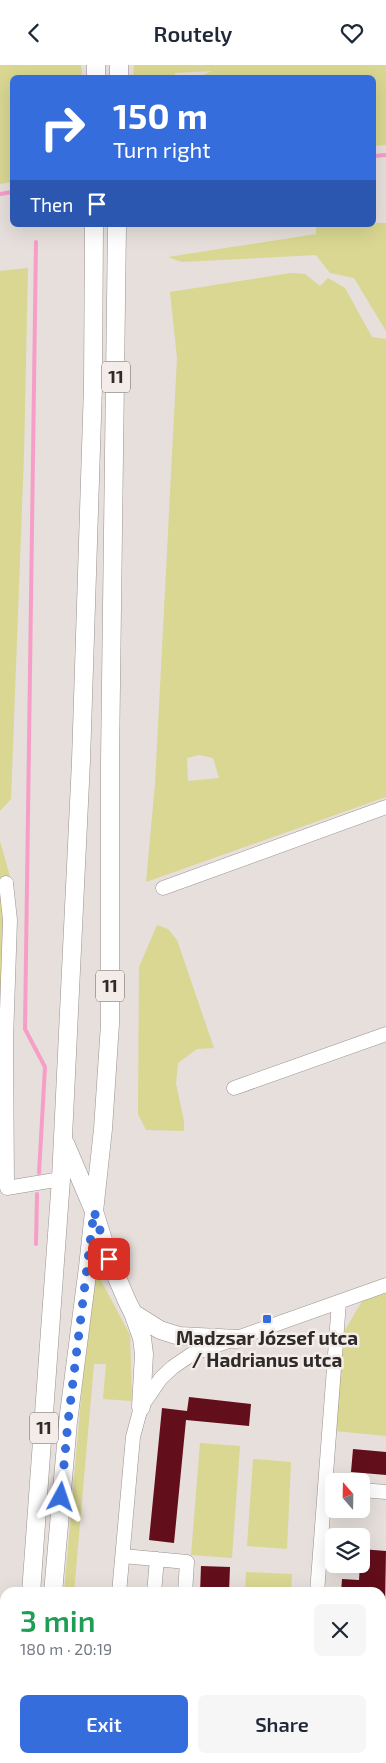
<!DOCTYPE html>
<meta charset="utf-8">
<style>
:root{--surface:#fff;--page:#f6f6f7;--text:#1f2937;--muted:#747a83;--accent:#366ddc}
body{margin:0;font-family:"Exo 2",sans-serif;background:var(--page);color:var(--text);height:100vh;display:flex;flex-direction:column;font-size:19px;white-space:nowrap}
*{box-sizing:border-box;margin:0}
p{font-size:16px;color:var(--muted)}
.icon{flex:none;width:28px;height:28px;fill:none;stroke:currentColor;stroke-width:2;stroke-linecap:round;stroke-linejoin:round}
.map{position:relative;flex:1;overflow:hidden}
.panel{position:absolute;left:0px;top:1522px;width:386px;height:176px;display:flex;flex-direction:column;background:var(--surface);border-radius:15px 15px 0 0;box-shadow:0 5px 20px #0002}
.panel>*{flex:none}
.top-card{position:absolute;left:10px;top:10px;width:366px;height:152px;border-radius:8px;box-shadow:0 5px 20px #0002;background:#366ddc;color:#fff;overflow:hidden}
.needle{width:32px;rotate:340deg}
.fabs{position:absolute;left:325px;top:1408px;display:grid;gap:10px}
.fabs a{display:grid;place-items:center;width:45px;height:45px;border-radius:8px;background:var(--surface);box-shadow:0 5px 20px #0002;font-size:25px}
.pin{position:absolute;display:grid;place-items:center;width:42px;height:42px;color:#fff;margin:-21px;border-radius:10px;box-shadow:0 2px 8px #0006}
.me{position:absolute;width:55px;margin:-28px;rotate:5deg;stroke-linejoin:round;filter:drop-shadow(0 0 4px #0008)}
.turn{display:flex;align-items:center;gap:18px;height:105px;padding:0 20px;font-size:22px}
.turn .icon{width:65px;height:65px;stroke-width:2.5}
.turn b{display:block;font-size:35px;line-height:42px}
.then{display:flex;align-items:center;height:48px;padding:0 20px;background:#0003;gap:10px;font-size:19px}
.round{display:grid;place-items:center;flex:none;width:52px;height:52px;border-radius:8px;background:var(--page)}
.summary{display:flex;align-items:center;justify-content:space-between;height:85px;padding:0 20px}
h1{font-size:30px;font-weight:600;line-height:38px;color:#1e9e55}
.cta{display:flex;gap:10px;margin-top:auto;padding:10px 20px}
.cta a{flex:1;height:58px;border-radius:8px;background:var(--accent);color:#fff;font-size:20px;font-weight:600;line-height:58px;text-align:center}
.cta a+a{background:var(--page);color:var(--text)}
header{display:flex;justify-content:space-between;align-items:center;height:65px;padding:0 20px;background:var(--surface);font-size:22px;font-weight:600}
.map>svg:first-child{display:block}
</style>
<header><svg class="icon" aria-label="back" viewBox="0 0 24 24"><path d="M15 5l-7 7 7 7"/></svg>Routely<svg class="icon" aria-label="heart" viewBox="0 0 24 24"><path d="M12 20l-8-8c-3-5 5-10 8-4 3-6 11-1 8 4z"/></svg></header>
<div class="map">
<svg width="386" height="1698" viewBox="0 0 386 1698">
<rect width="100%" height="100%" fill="#e6dfdb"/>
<path fill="#d9d791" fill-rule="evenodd" d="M 0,0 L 81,0 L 82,12 L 12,12 L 12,117 L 0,119 Z
M 134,0 L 386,0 L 386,80 L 374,81 L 374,12 L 198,12 L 212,6 L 175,8 L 175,12 L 185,12 L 133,12 Z
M 374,158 L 386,158 L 386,266 L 354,213 L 330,208 L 316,190 L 182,197 L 168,192 L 316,169 L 316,161 L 319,160 L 374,160 Z
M 28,203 L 24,389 L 11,734 L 0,746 L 0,206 Z
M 291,208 L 305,209 L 320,221 L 328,213 L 345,223 L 372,272 L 386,274 L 386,732 L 146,817 L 155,719 L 177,293 L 170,227 ZM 199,690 L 213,693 L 219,713 L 188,716 L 187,693 Z
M 0,776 L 11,815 L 0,1017 Z
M 157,860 L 168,864 L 177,875 L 214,983 L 197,984 L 178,998 L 176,1019 L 184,1056 L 184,1066 L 146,1065 L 138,1049 L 139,902 Z
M 92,1207 L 97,1208 L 130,1270 L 132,1336 L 103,1334 L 106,1299 L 94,1299 L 74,1527 L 64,1528 Z
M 386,1228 L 386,1371 L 335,1366 L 341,1272 L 362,1236 Z
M 200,1378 L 240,1381 L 232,1493 L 191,1490 Z
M 253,1394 L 291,1397 L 287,1484 L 247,1481 Z
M 246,1507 L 292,1509 L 291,1527 L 245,1527 Z
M 381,1562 L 386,1563 L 386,1642 L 381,1642 Z"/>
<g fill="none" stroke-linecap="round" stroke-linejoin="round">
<path stroke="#f69ec8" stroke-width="4" d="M 374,91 L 386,90
M 0,129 L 12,127
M 36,177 L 25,964 L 45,1002 L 39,1108
M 36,1179 L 37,1129"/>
</g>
<path fill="#630e1b" d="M 189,1332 L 251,1339 L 249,1361 L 186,1355 L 174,1478 L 149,1475 L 162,1343 L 187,1346 Z
M 353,1384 L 386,1387 L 386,1410 L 351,1407 Z
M 361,1484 L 386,1486 L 385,1540 L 381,1540 L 381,1528 L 341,1528 L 342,1514 L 359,1515 Z
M 201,1501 L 230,1502 L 229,1528 L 200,1528 Z
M 80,1694 L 97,1694 L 97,1698 L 80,1697 Z
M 234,1694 L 257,1694 L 257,1698 L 233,1698 Z"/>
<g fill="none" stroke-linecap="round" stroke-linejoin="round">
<defs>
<path id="minor" d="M 6,818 L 10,855 L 6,975 L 7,1123 L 61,1114
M 163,823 L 386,742
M 234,1023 L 386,969
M 361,1425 L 386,1427
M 123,1491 L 187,1497 L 185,1528
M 119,1528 L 133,1372 L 141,1342 L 161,1313 L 173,1302 L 192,1289 L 386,1220
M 154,1528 L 157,1494
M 317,1528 L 339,1237
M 381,1646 L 386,1646
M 381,1665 L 383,1665 L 381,1686
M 104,1698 L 105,1694
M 137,1698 L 137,1694
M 171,1698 L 171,1694
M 203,1698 L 204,1694
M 305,1698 L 305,1694
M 347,1698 L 347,1694"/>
<path id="major" d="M 96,12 L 96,0
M 119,12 L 119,0
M 65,1078 L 94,1146 L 109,1194 L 127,1236 L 133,1248 L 142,1273 L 144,1289 L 141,1342
M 133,1248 L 160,1265 L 179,1271 L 237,1274
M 31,1528 L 61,1114 L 81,696 L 93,321 L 94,160
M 53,1528 L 68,1357 L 88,1202 L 103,1064 L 110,959 L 110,696 L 117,160
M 18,1698 L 18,1694
M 38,1698 L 39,1694"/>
</defs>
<use href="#minor" stroke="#99928f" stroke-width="15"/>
<use href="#major" stroke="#99928f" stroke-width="19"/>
<use href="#minor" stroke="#fff" stroke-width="14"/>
<use href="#major" stroke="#fff" stroke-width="18"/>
</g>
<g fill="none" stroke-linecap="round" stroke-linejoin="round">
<path stroke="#366ddc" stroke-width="9" stroke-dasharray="0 16.2" d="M 61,1432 L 68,1357 L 94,1146 L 109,1194"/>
</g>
<rect fill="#366ddc" stroke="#f3ece9" stroke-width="2" x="262" y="1249" width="10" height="10" rx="2.5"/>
<g text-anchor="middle" stroke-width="5" stroke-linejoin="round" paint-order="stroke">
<g fill="#f3ece9" stroke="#696563" stroke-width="1">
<rect x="102" y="296.5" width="28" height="31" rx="4"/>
<rect x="96" y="905.5" width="28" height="31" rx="4"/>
<rect x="30" y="1347.5" width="28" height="31" rx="4"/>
</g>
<g font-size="18" font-weight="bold" fill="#2e2b2a">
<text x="116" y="318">11</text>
<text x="110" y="927">11</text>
<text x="44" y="1369">11</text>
</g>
<g font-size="19" font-weight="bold" fill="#2e2b2a" stroke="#f3ece9">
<text x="267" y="1280">Madzsar József utca<tspan x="267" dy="22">/ Hadrianus utca</tspan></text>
</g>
</g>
</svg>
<div class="fabs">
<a><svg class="needle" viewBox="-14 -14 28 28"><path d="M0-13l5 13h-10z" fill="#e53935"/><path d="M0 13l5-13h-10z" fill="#747a83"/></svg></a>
<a><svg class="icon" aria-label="layers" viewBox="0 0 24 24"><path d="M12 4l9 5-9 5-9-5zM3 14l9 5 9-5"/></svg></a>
</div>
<div class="pin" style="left:109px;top:1194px;background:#d93025"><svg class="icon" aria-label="arrive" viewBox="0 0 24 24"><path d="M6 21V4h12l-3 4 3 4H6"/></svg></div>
<svg class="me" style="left:61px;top:1432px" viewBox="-20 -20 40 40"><path d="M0-17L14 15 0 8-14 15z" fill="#366ddc" stroke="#fff" stroke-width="4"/></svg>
<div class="top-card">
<div class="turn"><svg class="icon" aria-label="right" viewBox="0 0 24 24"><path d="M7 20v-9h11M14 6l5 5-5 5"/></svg><div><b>150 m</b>Turn right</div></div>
<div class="then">Then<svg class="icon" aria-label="arrive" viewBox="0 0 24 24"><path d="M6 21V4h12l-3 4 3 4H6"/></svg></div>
</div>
<section class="panel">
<div class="summary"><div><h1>3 min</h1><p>180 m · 20:19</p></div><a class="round"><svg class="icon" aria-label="close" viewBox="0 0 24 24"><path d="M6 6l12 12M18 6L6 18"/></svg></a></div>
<div class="cta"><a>Exit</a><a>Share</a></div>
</section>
</div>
